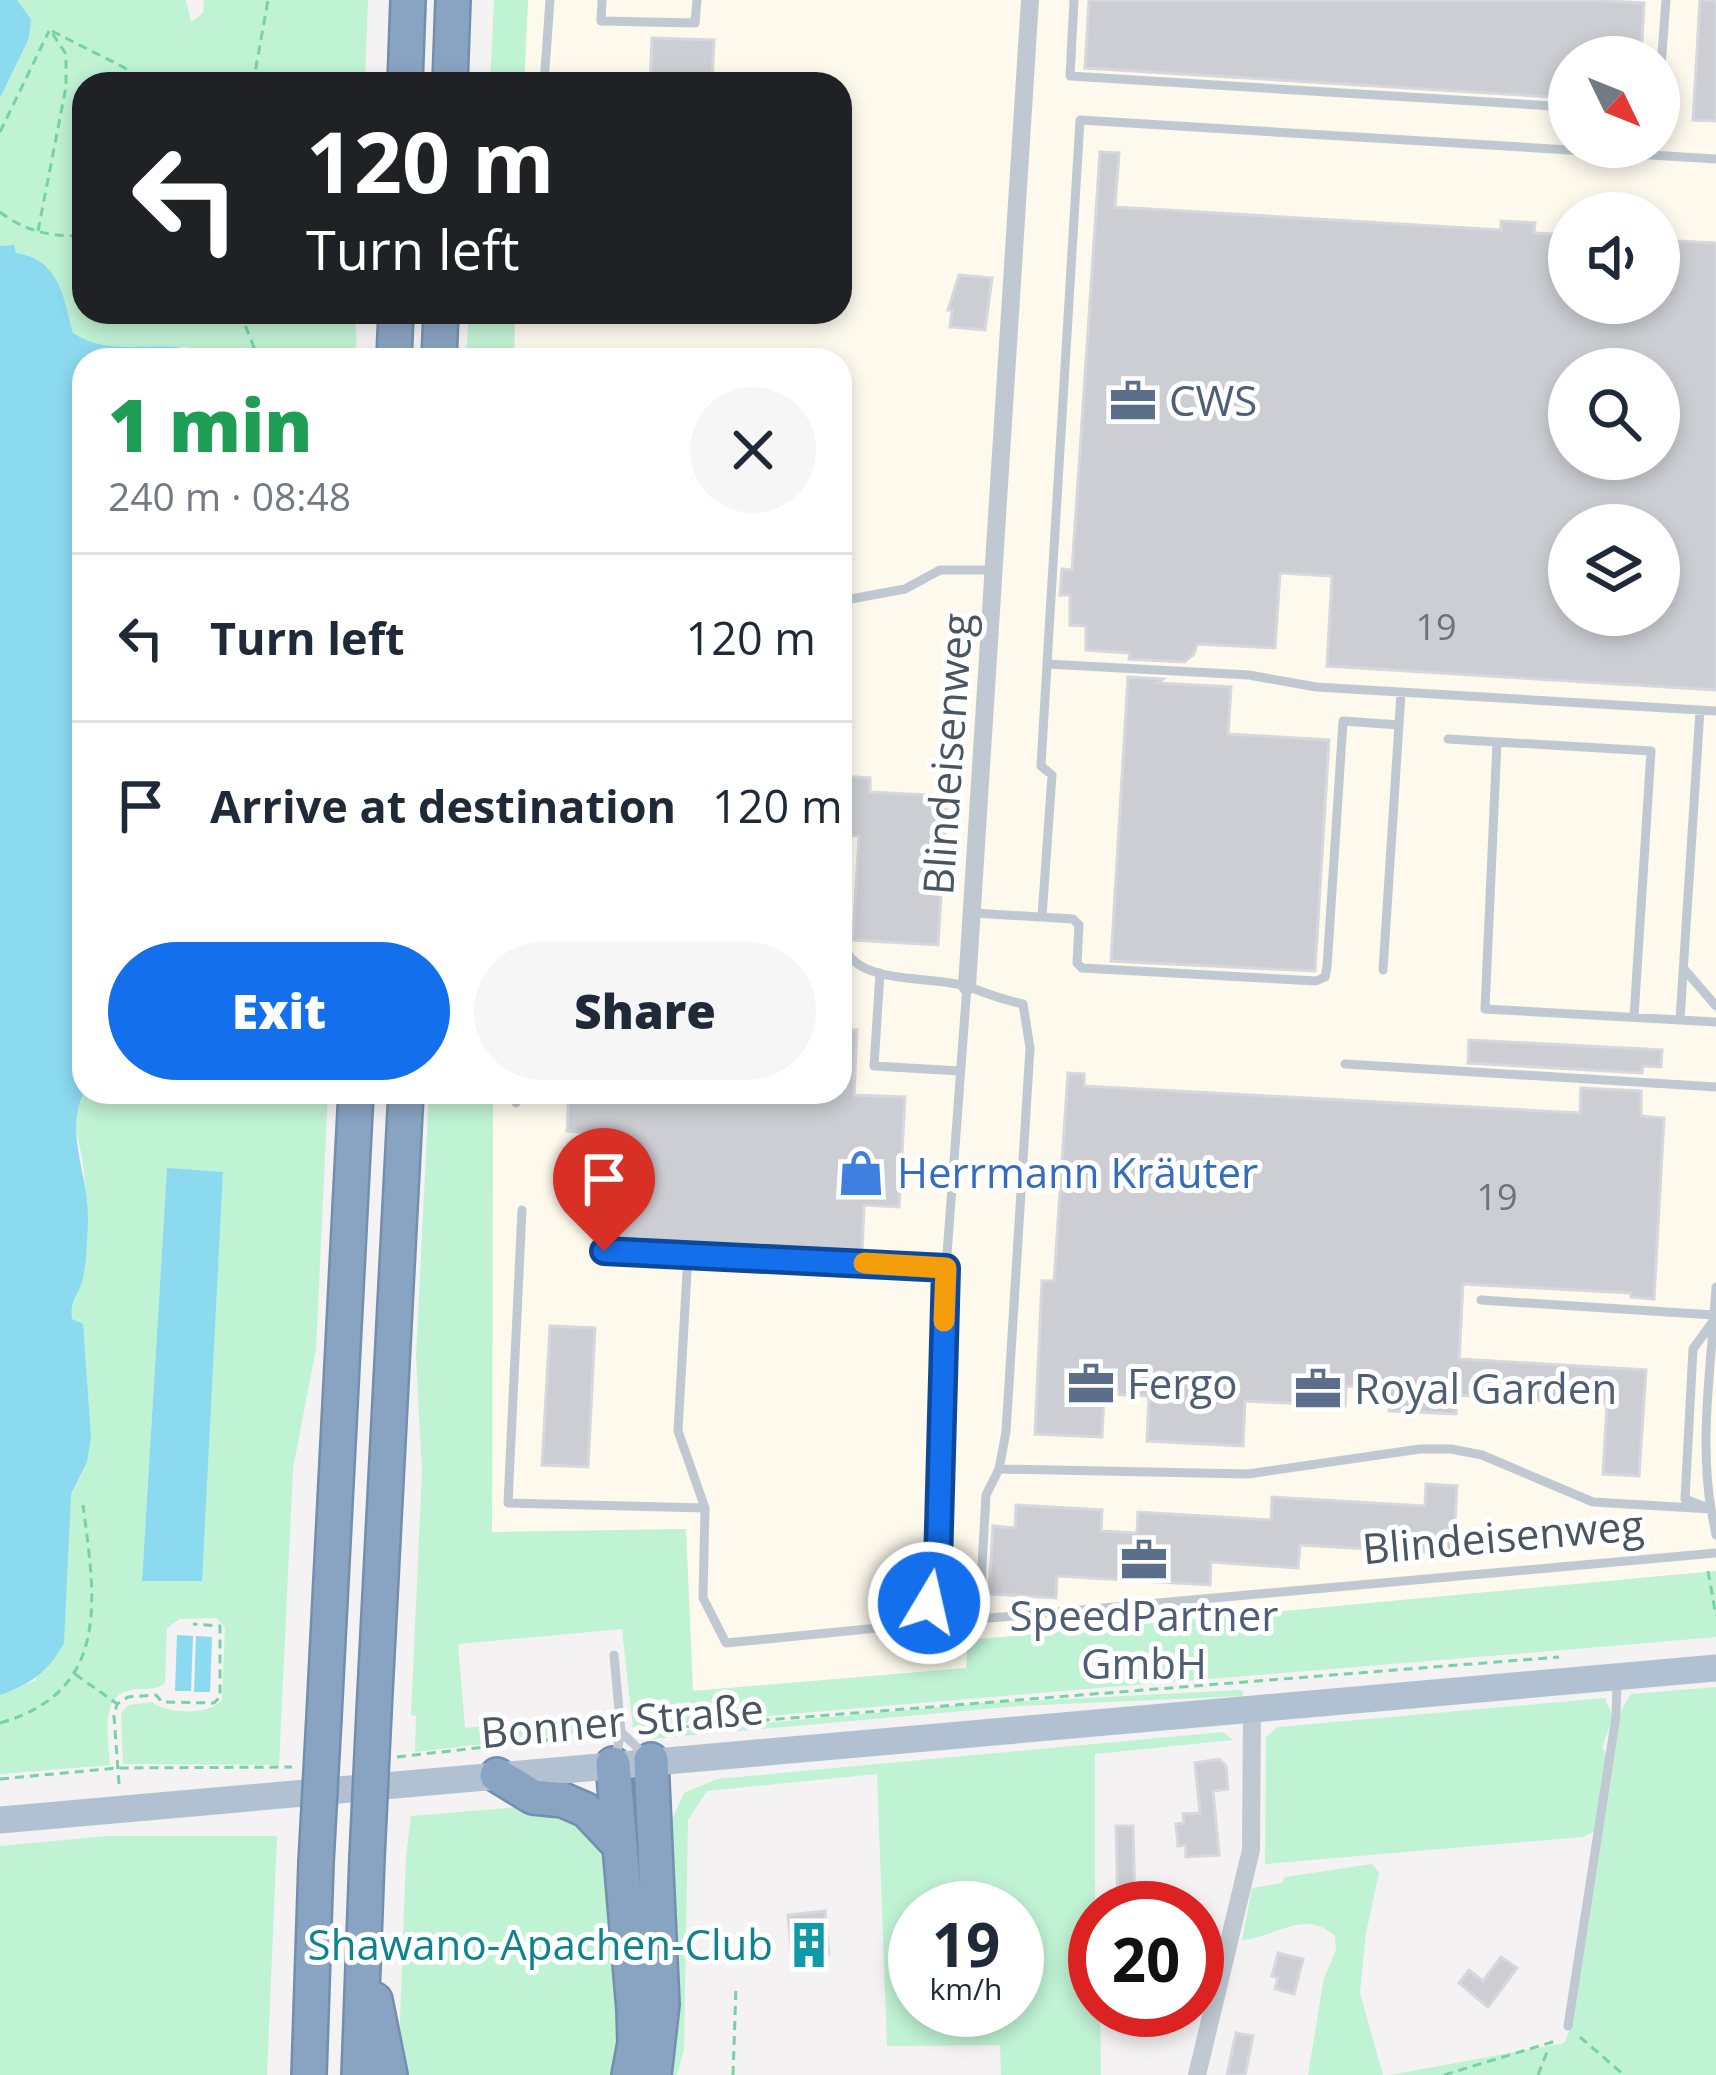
<!DOCTYPE html>
<meta charset="utf-8">
<style>
:root{--surface:#fff;--page:#f6f6f7;--text:#1f2937;--muted:#747a83;--line:#e0e1e3;--accent:#146fed}
body{margin:0;font-family:"Open Sans",sans-serif;background:var(--page);color:var(--text);height:100vh;display:flex;flex-direction:column;font-size:45px;white-space:nowrap}
*{box-sizing:border-box;margin:0}
p{font-size:39px;color:var(--muted)}
.icon{flex:none;width:66px;height:66px;fill:none;stroke:currentColor;stroke-width:2;stroke-linecap:round;stroke-linejoin:round}
.map{position:relative;flex:1;overflow:hidden}
.sheet{position:absolute;left:72px;top:348px;width:780px;height:756px;display:flex;flex-direction:column;background:var(--surface);border-radius:36px;box-shadow:0 6px 18px #0003}
.sheet>*{flex:none}
.hud{position:absolute;left:72px;top:72px;width:780px;height:252px;border-radius:36px;box-shadow:0 6px 18px #0003;background:#202124;color:#fff;overflow:hidden}
.needle{width:78px;rotate:133deg}
.buttons{position:absolute;left:1548px;top:36px;display:grid;gap:24px}
.buttons a{display:grid;place-items:center;width:132px;height:132px;border-radius:50%;background:var(--surface);box-shadow:0 6px 18px #0003;font-size:60px}
.speed{position:absolute;left:888px;top:1881px;display:flex;gap:24px;font-size:60px;font-weight:700;text-align:center}
.speed>*{display:grid;place-content:center;width:156px;height:156px;border-radius:50%;background:var(--surface);box-shadow:0 6px 18px #0003;line-height:1}
.speed small{font-size:30px;font-weight:400}
.speed .limit{border:18px solid #d22;background:#fff;color:#111}
.pin{position:absolute;display:grid;place-items:center;width:102px;height:102px;color:#fff;margin:-123px -51px;border-radius:50% 50% 50% 0;rotate:-45deg;box-shadow:0 0 12px #0007}
.pin .icon{rotate:45deg}
.me{position:absolute;width:132px;margin:-66px;rotate:9deg;stroke-linejoin:round;filter:drop-shadow(0 0 9px #0008)}
.turn{display:flex;align-items:center;gap:42px;height:252px;padding:0 36px;font-size:54px}
.turn .icon{width:156px;height:156px;stroke-width:2.5}
.turn b{display:block;font-size:84px;line-height:102px}
.round{display:grid;place-items:center;flex:none;width:126px;height:126px;border-radius:63px;background:var(--page)}
.overview{display:flex;align-items:center;justify-content:space-between;height:204px;padding:0 36px}
h1{font-size:72px;font-weight:800;line-height:90px;color:#1e9e55}
.button{display:flex;gap:24px;margin-top:auto;padding:24px 36px}
.button a{flex:1;height:138px;border-radius:72px;background:var(--accent);color:#fff;font-size:48px;font-weight:800;line-height:138px;text-align:center}
.button a+a{background:var(--page);color:var(--text)}
ul{padding:0;list-style:none}
li{display:flex;align-items:center;gap:36px;height:168px;padding:0 36px;border-top:3px solid var(--line)}
li div{flex:1}
li b{display:block;font-size:45px}
li em{font-style:normal}
.map>svg:first-child{display:block}
</style>
<div class="map">
<svg width="1716" height="2075" viewBox="0 0 1716 2075">
<rect width="100%" height="100%" fill="#f4f2f2"/>
<path fill="#fdf9ed" fill-rule="evenodd" d="M 528,0 L 1716,0 L 1716,1571 L 969,1640 L 967,1668 L 693,1691 L 686,1529 L 492,1533 L 493,1092 L 840,1092 L 840,360 L 514,360 L 515,312 L 840,312 L 840,84 L 524,84 ZM 1569,57 L 1659,57 L 1659,147 L 1569,147 ZM 1569,213 L 1659,213 L 1659,303 L 1569,303 ZM 1569,369 L 1659,369 L 1659,459 L 1569,459 ZM 1569,525 L 1659,525 L 1659,615 L 1569,615 Z"/>
<path fill="#c0f2d4" fill-rule="evenodd" d="M 17,0 L 186,0 L 191,22 L 203,13 L 204,0 L 368,0 L 365,84 L 84,84 L 84,312 L 355,312 L 357,360 L 215,360 L 187,347 L 107,347 L 85,341 L 73,333 C 64,298 57,260 16,254 L 14,245 L 0,246 L 0,98 L 29,37 L 31,19 Z
M 494,0 L 528,0 L 524,84 L 490,84 Z
M 469,312 L 515,312 L 514,360 L 466,360 Z
M 84,1092 L 328,1092 L 316,1349 L 293,1468 L 279,1765 L 123,1764 L 121,1713 L 129,1705 L 152,1702 C 168,1714 208,1716 222,1700 L 225,1627 L 216,1618 L 180,1619 L 167,1628 L 165,1683 C 152,1693 141,1686 127,1691 C 99,1699 109,1743 110,1765 L 0,1774 L 0,1695 L 36,1680 L 66,1558 L 71,1494 L 87,1462 L 70,1302 C 88,1272 86,1209 84,1173 C 82,1140 67,1127 84,1092 ZM 167,1169 L 223,1173 L 201,1581 L 142,1580 Z
M 429,1092 L 493,1092 L 492,1532 L 686,1529 L 693,1691 L 966,1668 L 968,1640 L 1716,1571 L 1716,1637 C 1355,1668 994,1695 633,1728 L 622,1629 L 458,1644 L 465,1728 L 612,1715 L 612,1729 L 415,1752 L 416,1716 L 411,1715 L 422,1471 L 416,1357 Z
M 1716,1687 L 1716,2075 L 1390,2075 L 1564,2043 L 1572,2025 L 1622,1709 L 1631,1694 Z
M 1242,1690 L 1243,1696 L 1018,1706 L 650,1739 L 646,1734 L 984,1703 Z
M 1605,1698 L 1613,1717 L 1602,1747 L 1608,1758 L 1595,1831 L 1583,1837 L 1265,1864 L 1266,1737 L 1278,1727 Z
M 1223,1732 L 1233,1740 L 1095,1754 L 1095,2010 L 1100,2010 L 1101,2075 L 1001,2075 L 1000,2045 L 887,2046 L 877,1774 L 707,1791 L 688,1820 L 684,2050 L 677,2075 L 664,2075 L 673,1906 L 672,1819 L 684,1793 L 717,1779 ZM 915,1908 L 1017,1908 L 1017,2010 L 915,2010 Z
M 544,1805 L 561,1809 L 606,1848 L 623,2013 L 614,2075 L 398,2075 L 406,1857 L 411,1816 Z
M 107,1836 L 277,1836 L 267,2075 L 0,2075 L 0,1846 Z
M 1372,1864 L 1379,1873 L 1366,1933 L 1360,1993 L 1383,2075 L 1308,2075 L 1324,1978 L 1336,1950 L 1335,1936 C 1303,1908 1276,1938 1242,1940 L 1252,1888 L 1282,1883 L 1285,1877 Z"/>
<path fill="#8cdaf0" d="M 0,0 L 17,0 L 31,19 L 29,38 L 0,98 Z
M 14,245 L 16,253 C 60,260 63,296 73,333 C 116,363 174,331 215,360 L 84,360 L 84,1092 C 64,1134 89,1175 88,1220 C 87,1239 87,1267 81,1285 C 75,1300 70,1301 72,1319 L 83,1324 L 91,1437 L 87,1462 L 71,1494 L 64,1643 C 48,1672 31,1684 0,1695 L 0,246 Z
M 167,1168 L 223,1172 L 202,1581 L 142,1581 Z
M 177,1635 L 193,1636 L 191,1691 L 175,1691 Z
M 196,1636 L 212,1637 L 210,1692 L 194,1692 Z"/>
<path fill="#ccced4" stroke="#d6d8dd" stroke-width="3" fill-rule="evenodd" d="M 1089,0 L 1585,0 L 1644,3 L 1641,57 L 1569,57 L 1569,98 L 1085,68 Z
M 1700,0 L 1716,0 L 1716,121 L 1693,120 Z
M 652,38 L 714,40 L 712,84 L 650,84 Z
M 1100,152 L 1119,153 L 1115,207 L 1501,230 L 1501,221 L 1535,223 L 1534,233 L 1569,235 L 1569,303 L 1659,303 L 1659,240 L 1716,243 L 1716,690 L 1327,666 L 1332,576 L 1280,573 L 1275,648 L 1197,644 L 1194,654 L 1184,662 L 1129,659 L 1130,653 L 1086,650 L 1086,626 L 1070,625 L 1070,595 L 1060,595 L 1062,569 L 1072,570 ZM 1569,369 L 1659,369 L 1659,459 L 1569,459 ZM 1569,525 L 1659,525 L 1659,615 L 1569,615 Z
M 959,275 L 992,278 L 985,330 L 950,327 L 952,310 L 948,310 Z
M 1128,677 L 1163,679 L 1158,683 L 1231,687 L 1228,734 L 1329,740 L 1315,971 L 1111,961 Z
M 840,776 L 870,778 L 870,792 L 947,796 L 938,945 L 853,940 L 859,836 L 840,835 Z
M 840,1029 L 857,1030 L 854,1095 L 905,1097 L 899,1207 L 864,1205 L 862,1254 L 599,1239 L 604,1133 L 567,1131 L 569,1092 L 840,1092 Z
M 1469,1040 L 1662,1050 L 1661,1067 L 1643,1066 L 1642,1073 L 1468,1063 Z
M 1068,1073 L 1084,1074 L 1084,1086 L 1580,1113 L 1581,1088 L 1641,1091 L 1641,1116 L 1664,1118 L 1654,1299 L 1631,1297 L 1631,1293 L 1463,1284 L 1459,1359 L 1646,1370 L 1639,1476 L 1603,1474 L 1607,1404 L 1457,1395 L 1456,1414 L 1389,1411 L 1390,1388 L 1346,1386 L 1345,1406 L 1245,1401 L 1243,1446 L 1147,1441 L 1149,1396 L 1104,1394 L 1102,1437 L 1035,1434 L 1042,1281 L 1054,1281 Z
M 550,1326 L 595,1328 L 588,1467 L 542,1465 Z
M 1426,1484 L 1457,1486 L 1453,1554 L 1300,1545 L 1298,1568 L 1211,1562 L 1210,1585 L 1057,1576 L 1056,1598 L 989,1594 L 993,1526 L 1015,1528 L 1016,1505 L 1102,1510 L 1101,1531 L 1137,1533 L 1138,1512 L 1271,1520 L 1272,1497 L 1425,1506 Z
M 1219,1759 L 1226,1766 L 1228,1789 L 1213,1791 L 1219,1855 L 1186,1857 L 1186,1845 L 1178,1846 L 1176,1824 L 1184,1823 L 1183,1814 L 1200,1813 L 1195,1763 Z
M 1116,1826 L 1133,1826 L 1135,1908 L 1118,1908 Z
M 825,1911 L 829,1955 L 792,1958 L 788,1915 Z
M 1278,1953 L 1303,1959 L 1294,1994 L 1275,1989 L 1278,1978 L 1272,1976 Z
M 1501,1957 L 1517,1968 L 1488,2007 L 1459,1983 L 1469,1970 L 1483,1981 Z
M 1236,2033 L 1253,2036 L 1245,2075 L 1227,2075 Z"/>
<g fill="none" stroke-linecap="round" stroke-linejoin="round">
<defs>
<path id="motorway" d="M 405,84 L 408,0
M 450,84 L 453,0
M 394,360 L 396,312
M 439,360 L 441,312
M 374,1712 L 406,1092
M 324,1717 L 356,1092
M 651,1760 L 662,2004 L 654,2075
M 613,1764 L 634,2010 L 635,2043 L 629,2075
M 497,1775 L 533,1797 L 563,1800 L 586,1810 L 620,1846
M 375,2000 L 390,2075
M 309,2075 L 316,1863
M 359,2075 L 367,1858"/>
</defs>
<use href="#motorway" stroke="#748fae" stroke-width="38"/>
<path stroke="#77d2a6" stroke-width="3" stroke-dasharray="9 6" stroke-linecap="butt" d="M 52,31 L 125,68 L 143,84
M 253,84 L 268,0
M 0,132 L 49,31
M 0,212 C 24,231 53,238 84,235
M 38,231 L 66,87 L 66,54 L 50,30
M 240,312 L 259,360
M 117,316 L 119,312
M 1708,1571 L 1716,1616
M 75,1674 L 116,1703
M 0,1723 C 112,1691 95,1598 83,1505
M 641,1730 L 1559,1657
M 397,1757 L 608,1733
M 0,1779 L 117,1768 L 292,1767
M 119,1784 L 114,1716 L 117,1704 L 128,1697 L 156,1695 L 162,1702 L 214,1703 L 220,1697 L 220,1626 L 193,1624
M 1580,2037 L 1624,2075
M 733,2075 L 736,1987
M 1444,2075 L 1559,2040
M 1538,2075 L 1549,2047"/>
<path stroke="#c0c9d2" stroke-width="9" d="M 602,0 L 601,21 L 695,23 L 697,0
M 1074,0 L 1070,76 L 1569,107
M 544,84 L 550,0
M 1659,93 L 1666,0
M 1716,159 L 1080,120 L 1047,664 L 1249,675 L 1316,687 L 1716,711
M 840,601 L 905,589 L 940,570 L 996,570
M 1448,739 L 1497,742
M 840,870 L 843,874 C 843,898 833,939 851,958 C 874,984 937,976 969,987 C 988,994 1003,1000 1023,1004 L 1030,1048 L 1006,1432 L 999,1469
M 973,913 L 1073,919 L 1079,925 L 1077,963 L 1082,968 L 1316,981 L 1325,977 L 1327,967 L 1343,721 L 1399,725
M 1042,917 L 1052,775 L 1041,766 L 1047,664
M 1684,969 L 1716,1006
M 1383,970 L 1401,693
M 880,973 L 874,1066 L 960,1071
M 1634,1017 L 1651,751 L 1497,742 L 1485,1009 L 1716,1022
M 1680,1020 L 1700,710
M 1345,1064 L 1716,1087
M 516,1103 L 516,1092
M 522,1210 L 508,1503 L 705,1508
M 604,1251 L 946,1268
M 688,1254 L 678,1431 L 705,1508 L 703,1598 L 726,1643 L 898,1626 L 929,1602 L 938,1564 L 946,1268 L 967,986
M 1481,1300 L 1714,1315
M 1714,1320 L 1693,1349 L 1685,1499 L 1711,1509 C 1699,1437 1712,1359 1716,1287
M 1716,1535 L 1711,1509 L 1593,1502 L 1482,1455 L 1451,1449 L 1420,1449 L 1248,1474 L 999,1469 L 986,1495 L 979,1619 L 1716,1553
M 614,1655 L 621,1732 L 615,1759
M 621,1732 L 647,1757
M 1568,2026 L 1616,1717 L 1617,1681"/>
<path stroke="#c0c9d2" stroke-width="18" d="M 967,986 L 1030,0
M 1197,2075 L 1251,1850 L 1252,1709"/>
<path stroke="#b1c1d1" stroke-width="27" d="M 0,1820 L 1716,1668"/>
<use href="#motorway" stroke="#89a4c2" stroke-width="33"/>
<defs>
<path id="motorway-bridge" d="M 367,1858 L 374,1712
M 316,1863 L 324,1717"/>
</defs>
<use href="#motorway-bridge" stroke="#748fae" stroke-width="38" stroke-linecap="butt"/>
<use href="#motorway-bridge" stroke="#89a4c2" stroke-width="33"/>
</g>
<g fill="none" stroke-linecap="round" stroke-linejoin="round">
<defs>
<path id="route" d="M 604,1251 L 946,1268 L 938,1564 L 929,1603"/>
</defs>
<use href="#route" stroke="#0d489a" stroke-width="30"/>
<use href="#route" stroke="#146fed" stroke-width="21"/>
<path stroke="#f59e0b" stroke-width="21" d="M 864,1263 L 946,1268 L 944,1321"/>
</g>
<defs>
<symbol id="office-bare" viewBox="-9 -9 18 18"><path d="M-6-3h4V-5.5h4V-3h4V5H-6ZM-1-4.5V-3h2v-1.5ZM-6 0V1H6V0Z" fill="#5c6f8a" stroke="#fff" stroke-width="2.5" paint-order="stroke"/></symbol>
<symbol id="shop-bare" viewBox="-9 -9 18 18"><path d="M-5-2.5h2.3a2.7 3.5 0 0 1 5.4 0H5L5.5 6h-11ZM-1.5-2.5h3a1.5 2.3 0 0 0-3 0Z" fill="#3f7fe0" stroke="#fff" stroke-width="2.5" paint-order="stroke"/></symbol>
<symbol id="building-bare" viewBox="-9 -9 18 18"><path d="M-4-6H4V6H1V3H-1V6H-4ZM-2.5-4.3h1.7v1.8h-1.7ZM.8-4.3h1.7v1.8H.8ZM-2.5-1h1.7V.8h-1.7ZM.8-1h1.7V.8H.8Z" fill="#0f9aa8" stroke="#fff" stroke-width="2.5" paint-order="stroke"/></symbol>
</defs>
<g fill-rule="evenodd">
<use href="#office-bare" x="1100" y="368" width="66" height="66"/>
<use href="#shop-bare" x="828" y="1140" width="66" height="66"/>
<use href="#office-bare" x="1058" y="1351" width="66" height="66"/>
<use href="#office-bare" x="1285" y="1356" width="66" height="66"/>
<use href="#office-bare" x="1111" y="1527" width="66" height="66"/>
<use href="#building-bare" x="776" y="1912" width="66" height="66"/>
</g>
<g text-anchor="middle" stroke-width="10" stroke-linejoin="round" paint-order="stroke">
<g font-size="36" fill="#6a737e">
<text x="1436" y="640">19</text>
<text x="1497" y="1210">19</text>
</g>
<g font-size="42" fill="#4e5e75" stroke="#fff" text-anchor="start">
<text x="1169" y="416">CWS</text>
<text x="1127" y="1399">Fergo</text>
<text x="1354" y="1404">Royal Garden</text>
<text x="1144" y="1631" text-anchor="middle">SpeedPartner<tspan x="1144" dy="48">GmbH</tspan></text>
</g>
<g font-size="42" fill="#495561" stroke="#fff">
<text transform="translate(948 754) rotate(-86)" y="15">Blindeisenweg</text>
<text transform="translate(1503 1537) rotate(-5)" y="15">Blindeisenweg</text>
<text transform="translate(622 1721) rotate(-5)" y="15">Bonner Straße</text>
</g>
<g font-size="42" fill="#366cbe" stroke="#fff" text-anchor="start">
<text x="897" y="1188">Herrmann Kräuter</text>
</g>
<g font-size="42" fill="#0d838f" stroke="#fff" text-anchor="end">
<text x="773" y="1960">Shawano-Apachen-Club</text>
</g>
</g>
</svg>
<div class="buttons">
<a><svg class="needle" viewBox="-14 -14 28 28"><path d="M0-13l5 13h-10z" fill="#e53935"/><path d="M0 13l5-13h-10z" fill="#747a83"/></svg></a>
<a><svg class="icon" aria-label="sound" viewBox="0 0 24 24"><path d="M4 9h4l5-4v14l-5-4H4zM17 9q2 3 0 6"/></svg></a>
<a><svg class="icon" aria-label="search" viewBox="0 0 24 24"><circle cx="10" cy="10" r="6"/><path d="M15 15l6 6"/></svg></a>
<a><svg class="icon" aria-label="layers" viewBox="0 0 24 24"><path d="M12 4l9 5-9 5-9-5zM3 14l9 5 9-5"/></svg></a>
</div>
<div class="speed"><div>19<small>km/h</small></div><div class="limit">20</div></div>
<div class="pin" style="left:604px;top:1251px;background:#d93025"><svg class="icon" aria-label="arrive" viewBox="0 0 24 24"><path d="M6 21V4h12l-3 4 3 4H6"/></svg></div>
<svg class="me" style="left:929px;top:1603px" viewBox="-20 -20 40 40"><circle r="17" fill="#146fed" stroke="#fff" stroke-width="3"/><path d="M0-11L8 9 0 5-8 9z" fill="#fff"/></svg>
<div class="hud">
<div class="turn"><svg class="icon" aria-label="left" viewBox="0 0 24 24"><path d="M17 20v-9H6M10 6l-5 5 5 5"/></svg><div><b>120 m</b>Turn left</div></div>
</div>
<section class="sheet">
<div class="overview"><div><h1>1 min</h1><p>240 m · 08:48</p></div><a class="round"><svg class="icon" aria-label="close" viewBox="0 0 24 24"><path d="M6 6l12 12M18 6L6 18"/></svg></a></div>
<ul>
<li><svg class="icon" aria-label="left" viewBox="0 0 24 24"><path d="M17 20v-9H6M10 6l-5 5 5 5"/></svg><div><b>Turn left</b></div><em>120 m</em></li>
<li><svg class="icon" aria-label="arrive" viewBox="0 0 24 24"><path d="M6 21V4h12l-3 4 3 4H6"/></svg><div><b>Arrive at destination</b></div><em>120 m</em></li>
</ul>
<div class="button"><a>Exit</a><a>Share</a></div>
</section>
</div>
